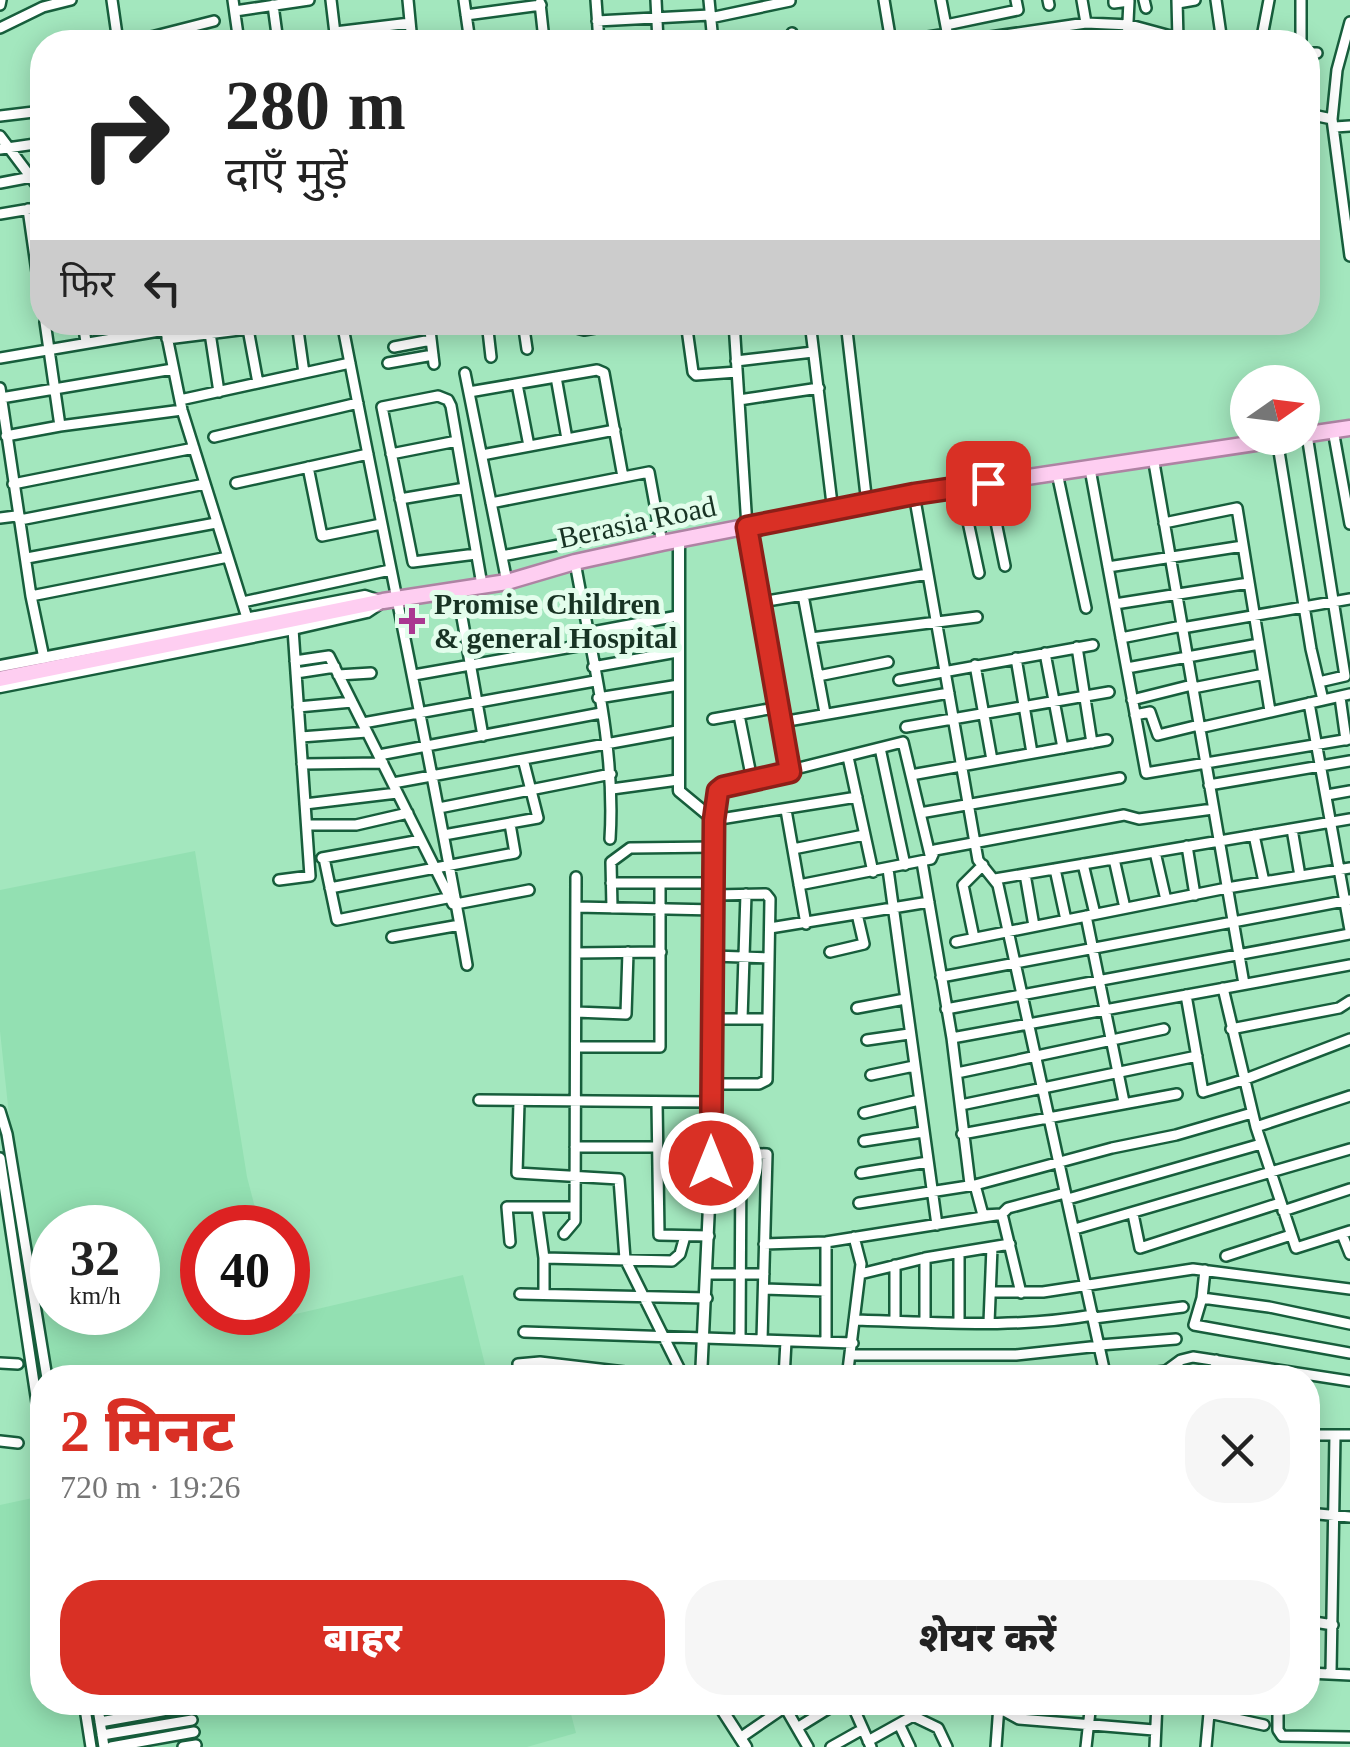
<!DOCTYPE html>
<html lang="hi">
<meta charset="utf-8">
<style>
:root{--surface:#fff;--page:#f6f6f6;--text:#222;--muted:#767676;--accent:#d93025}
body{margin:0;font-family:"Times New Roman","Noto Sans Devanagari",serif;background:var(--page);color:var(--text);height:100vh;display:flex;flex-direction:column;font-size:38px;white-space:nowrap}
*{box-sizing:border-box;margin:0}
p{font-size:32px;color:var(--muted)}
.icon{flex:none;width:55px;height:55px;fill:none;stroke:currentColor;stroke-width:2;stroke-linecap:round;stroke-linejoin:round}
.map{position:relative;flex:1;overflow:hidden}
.drawer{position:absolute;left:30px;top:1365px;width:1290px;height:350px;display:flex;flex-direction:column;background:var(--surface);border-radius:40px;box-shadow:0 5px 25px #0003}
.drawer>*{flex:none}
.guide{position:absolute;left:30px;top:30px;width:1290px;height:305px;border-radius:40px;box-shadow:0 5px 25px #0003;background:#fff;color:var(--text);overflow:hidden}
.needle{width:65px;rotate:76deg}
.controls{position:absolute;left:1230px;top:365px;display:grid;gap:20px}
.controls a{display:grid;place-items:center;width:90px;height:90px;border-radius:50%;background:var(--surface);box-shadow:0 5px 25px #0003;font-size:50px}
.speed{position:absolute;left:30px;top:1205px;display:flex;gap:20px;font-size:50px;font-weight:700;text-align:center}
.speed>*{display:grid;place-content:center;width:130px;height:130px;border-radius:50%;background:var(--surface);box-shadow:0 5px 25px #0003;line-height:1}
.speed small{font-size:25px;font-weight:400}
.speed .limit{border:15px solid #d22;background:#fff;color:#111}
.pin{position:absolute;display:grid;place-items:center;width:85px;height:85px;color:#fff;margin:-42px;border-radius:20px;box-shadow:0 5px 15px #0006}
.me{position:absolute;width:110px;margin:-55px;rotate:0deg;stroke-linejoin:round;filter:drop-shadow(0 0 8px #0008)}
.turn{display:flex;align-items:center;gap:35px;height:210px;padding:0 30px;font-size:45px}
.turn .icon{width:130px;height:130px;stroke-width:2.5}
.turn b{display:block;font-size:70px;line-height:85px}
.then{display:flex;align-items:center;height:95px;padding:0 30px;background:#0003;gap:20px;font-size:38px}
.round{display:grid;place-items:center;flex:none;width:105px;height:105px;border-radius:40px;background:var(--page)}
.head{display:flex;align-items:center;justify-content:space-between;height:170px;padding:0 30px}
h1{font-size:60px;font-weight:800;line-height:75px;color:var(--accent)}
.primary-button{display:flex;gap:20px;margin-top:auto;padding:20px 30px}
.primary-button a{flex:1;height:115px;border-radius:40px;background:var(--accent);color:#fff;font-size:40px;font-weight:800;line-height:115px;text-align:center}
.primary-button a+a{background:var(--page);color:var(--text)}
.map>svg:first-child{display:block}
</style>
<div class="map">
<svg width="1350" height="1747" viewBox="0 0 1350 1747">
<rect width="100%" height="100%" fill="#a3e7be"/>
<path fill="#93e0b2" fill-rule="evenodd" d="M 195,851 L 247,1177 L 260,1227 L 202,1228 L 202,1312 L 282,1313 L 283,1317 L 463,1275 L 488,1377 L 42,1378 L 42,1425 L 0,1031 L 0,890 ZM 52,1228 L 138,1228 L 138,1312 L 52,1312 Z
M 42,1496 L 42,1702 L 568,1703 L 576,1733 L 527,1747 L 0,1747 L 0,1505 Z"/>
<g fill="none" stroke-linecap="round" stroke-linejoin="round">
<defs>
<path id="minor" d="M 112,0 L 118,42
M 233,0 L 239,42
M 331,0 L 336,42
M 408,0 L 412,42
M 464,0 L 470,42
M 596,0 L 599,42
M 656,0 L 658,42
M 709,0 L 713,42
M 884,0 L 891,42
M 941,0 L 949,42
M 1048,0 L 1049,5
M 1082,0 L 1086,23
M 1114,0 L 1114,3 L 1129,1 L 1127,42
M 1144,0 L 1146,8
M 1177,0 L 1178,40
M 1216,0 L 1222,42
M 1301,0 L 1301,42
M 540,3 L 544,40
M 1178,3 L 1195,0
M 0,5 L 1,0
M 273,5 L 278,42
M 235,11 L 309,0
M 466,15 L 541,5
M 710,18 L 790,1
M 597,21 L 710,15
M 1350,22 L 1337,70 L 1332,119 L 1350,256
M 946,25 L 1018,10 L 1016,0
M 0,28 L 43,7 L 71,0
M 335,32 L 410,23
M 792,33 L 794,42
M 126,42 L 155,36
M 156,42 L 155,36 L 214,21
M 896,42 L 947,34
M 956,42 L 1086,23 L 1130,25 L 1178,38
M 1261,42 L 1269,0
M 1308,53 L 1317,53
M 1308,114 L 1332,119
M 0,116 L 42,111
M 1335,127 L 1350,126
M 0,136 L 42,192
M 0,149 L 42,143
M 0,183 L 42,175
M 28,209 L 42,307
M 0,214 L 42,207
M 45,322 L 60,426
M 83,322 L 86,342
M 164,322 L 182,410 L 248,621
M 342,322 C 383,537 430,750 467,965
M 429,322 L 434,364
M 487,322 L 491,357
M 523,322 L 527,349
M 578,322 L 580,329 L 584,330 L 629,322
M 686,322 L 693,372 L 696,375 L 737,372
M 734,322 L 747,527 L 791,772
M 810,322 L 833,512
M 846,322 L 867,504
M 248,329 L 258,383
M 210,333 L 219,392
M 167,339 L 297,323 L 304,373
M 394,347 L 431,340
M 0,358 L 165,330
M 736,361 L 813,352
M 388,363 L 433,355
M 465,373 L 507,582
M 556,377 L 567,439
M 517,384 L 529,446
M 0,388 L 31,596 L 44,658
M 469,392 L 597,370 L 604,373 L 623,477
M 1,398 L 173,369
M 180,400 L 350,363
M 739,400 L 819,388
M 1333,430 L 1350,524
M 1307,435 L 1345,676 L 1319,682
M 6,436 L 60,426 L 182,410
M 214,437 L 358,403
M 1277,439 L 1311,649 L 1323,700
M 391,454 L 457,441
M 482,455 L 615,430
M 1153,457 L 1244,984
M 308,467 L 322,536 L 381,524
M 1090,469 L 1146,773 L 1350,739
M 1057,473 L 1086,608
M 236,483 L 368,454
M 988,483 L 1005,566
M 13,484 L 194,448
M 961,489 L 979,573
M 914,494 L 978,860 L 998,885 L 1106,1378
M 400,499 L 465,488
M 491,503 L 649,472 L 662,543
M 0,518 L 16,516 L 20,520 L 205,484
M 967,519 L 993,513
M 1164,523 L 1237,508 L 1270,711
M 476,554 L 413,562 L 382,407 L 438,396 L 448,400 L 451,406 L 482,585
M 502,556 L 659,525
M 27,558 L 216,523
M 575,562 C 591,653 616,746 610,839
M 1108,567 L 1243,546
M 457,589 L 483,736
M 803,595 L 825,713
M 31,596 L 228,557
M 243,602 L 390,570
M 761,602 L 928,574
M 1115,604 L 1249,583
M 1182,628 L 1350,599
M 587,633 L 678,616
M 811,638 L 977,617
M 1121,638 L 1182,626
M 1077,647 L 1092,743
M 1045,653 L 1063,748
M 1016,658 L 1032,753
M 295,661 L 329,656 L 453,904
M 975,665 L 992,760
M 593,667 L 677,652
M 1127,668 L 1259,644
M 296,673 L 335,667
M 338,675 L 371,673
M 414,675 L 589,644
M 818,676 L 888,662
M 899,680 L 1093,645
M 1193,688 L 1264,674
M 1340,697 L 1346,740
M 598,698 L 679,685
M 1132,700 L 1192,685
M 1309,703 L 1350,930
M 298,707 L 352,702
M 739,715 L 752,780
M 1135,715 L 1150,712 L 1158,735 L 1199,725
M 713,719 L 780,707
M 782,722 L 949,693
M 363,723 L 595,681
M 906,727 L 1109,692
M 1199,728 L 1350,694
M 301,737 L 367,732
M 880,748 L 905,865
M 379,755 L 601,713
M 848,757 L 873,872
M 302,764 L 383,763
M 911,775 L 1107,740
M 393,783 L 677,731
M 1209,785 L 1350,761
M 612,789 L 678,780
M 1327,795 L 1350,791
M 857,797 L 714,820 L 719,788 L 903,742 L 931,859
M 305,804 L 397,793
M 439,808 L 611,774
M 786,810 L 806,924
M 920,813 L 1120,778
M 307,825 L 356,825 L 408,813
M 1292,829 L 1300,876
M 444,835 L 538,818 L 523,759
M 1254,835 L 1264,882
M 1187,846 L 1195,895
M 793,849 L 864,835
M 1155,852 L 1166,900
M 322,858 L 421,840
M 324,858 L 337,920 L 452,897
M 1114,859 L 1125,908
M 922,862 L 952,1038 L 970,1184
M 1083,864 L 1095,914
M 888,869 L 937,1225
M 1055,869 L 1066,920
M 1025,874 L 1034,926
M 995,879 L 1350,819
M 279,880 L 310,876 L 293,629
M 611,883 L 715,883
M 799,885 L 931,859 L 935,850 L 1124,815 L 1139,819 L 1213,809
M 330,888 L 515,853 L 510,824
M 456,904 L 529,890
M 576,907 L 715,910
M 612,908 L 611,862 L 630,848 L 715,847
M 1086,916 L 1124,1102
M 770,928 L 929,902
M 392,937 L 460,925
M 974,938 L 963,885 L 983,865
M 956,942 L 1227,888 L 1350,868
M 830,952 L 864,944 L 857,914
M 576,953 L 661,952
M 713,956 L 769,958
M 941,977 L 1350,900
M 1223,988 L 1256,1127 L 1296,1248 L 1350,1231
M 1186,995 L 1203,1092 L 1243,1080 L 1350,1039
M 857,1008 L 905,999
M 946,1009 L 1350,934
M 576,1012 L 626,1014 L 628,952
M 712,1019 L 768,1019
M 742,1019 L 746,894
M 1231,1029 L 1339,1008 L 1350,1001
M 952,1038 L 1350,965
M 867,1040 L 909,1034
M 576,1047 L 660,1047 L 660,883
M 957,1073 L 1164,1029
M 871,1075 L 914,1066
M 712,1084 L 759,1084 L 767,1080 L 770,899 L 766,894 L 715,895
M 479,1100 L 711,1102
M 519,1102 L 517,1173 L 619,1179 L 625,1259 L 684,1378
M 657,1102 L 659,1235 L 709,1236
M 961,1105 L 1197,1056
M 0,1111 L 7,1134 L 47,1378
M 864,1113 L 919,1100
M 1256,1127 L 1350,1096
M 962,1134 L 1177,1094
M 864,1141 L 923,1132
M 575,1147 L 656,1147
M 711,1152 L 767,1154 L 762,1340
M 0,1158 L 42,1436
M 861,1173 L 928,1162
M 975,1185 L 983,1215 L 1002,1214 L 1021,1293
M 1068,1199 L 1261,1144
M 859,1203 L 975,1185 L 1112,1148 L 1176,1135 L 1252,1113
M 537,1207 L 544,1258 L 544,1293
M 1283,1211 L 1350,1189
M 1133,1214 L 1140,1248 L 1280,1203
M 1075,1229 L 1350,1149
M 564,1234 L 575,1221 L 576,877
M 1342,1234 L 1350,1254
M 510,1242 L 507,1207 L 575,1207
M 764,1244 L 826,1242 L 1002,1214 L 1008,1208 L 1065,1193
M 1226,1256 L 1291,1235
M 544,1258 L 672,1261 L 680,1254 L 685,1236
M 925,1258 L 925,1321
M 1205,1270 L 1202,1298 L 1269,1307 L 1350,1324
M 707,1274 L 764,1274
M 860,1274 L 925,1258 L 1010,1244
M 764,1289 L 826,1291
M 992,1292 L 1043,1292 L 1193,1269 L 1350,1289
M 520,1294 L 707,1298
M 1202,1298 L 1194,1325 L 1350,1353
M 1094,1318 L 1183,1307
M 854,1320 C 934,1322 1015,1329 1093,1315
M 895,1321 L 895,1265
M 959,1323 L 959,1253
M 989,1323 L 992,1247
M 524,1332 L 853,1343
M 740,1339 L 741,1153
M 826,1342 L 826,1242
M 1100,1345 L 1176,1339
M 851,1355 L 1016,1355 L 1100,1346
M 0,1363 L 18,1364
M 518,1364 L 540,1362 L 676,1378
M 784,1378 L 786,1341
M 847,1378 L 861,1264 L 854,1237
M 1109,1378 L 1166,1371 L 1181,1360 L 1193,1357 L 1350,1381
M 1214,1378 L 1216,1360
M 1308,1435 L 1350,1435
M 0,1441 L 18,1443
M 1308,1513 L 1350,1517
M 1308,1621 L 1333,1625
M 1331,1672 L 1335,1435
M 1308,1673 L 1350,1675
M 84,1702 L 91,1747
M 97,1702 L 104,1747
M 782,1702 L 808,1747
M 851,1702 L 871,1747
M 962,1702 L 999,1708 L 1019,1719 L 1154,1730
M 1278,1702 L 1278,1730 L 1282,1736 L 1350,1737
M 1209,1713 L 1264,1725
M 913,1716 L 938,1728 L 947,1747
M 100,1722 L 190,1706
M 899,1724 L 910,1747
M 797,1728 L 839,1702
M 102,1735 L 192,1720
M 740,1738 L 785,1707
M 868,1741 L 913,1716 L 912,1702
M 111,1747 L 194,1732
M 183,1747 L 196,1745
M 831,1747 L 863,1729
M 996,1747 L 999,1705
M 1086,1747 L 1091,1702
M 1155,1747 L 1157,1702
M 1206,1747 L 1210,1702"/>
<path id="tertiary" d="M 679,540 L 679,791 L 714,820 L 711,1163 L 701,1378
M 0,666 L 365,596 L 377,600
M 0,687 L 293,629 L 367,612 L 379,604
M 717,1702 L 746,1747"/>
<path id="primary" d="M 1302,435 L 1350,428
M 0,679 L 383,601 L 507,582 L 575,562 L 662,543 L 914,494 L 1289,438"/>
</defs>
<use href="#minor" stroke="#175e3c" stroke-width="14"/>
<use href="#tertiary" stroke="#175e3c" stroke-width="15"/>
<use href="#primary" stroke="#ae83a3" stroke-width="19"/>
<use href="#minor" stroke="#fff" stroke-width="9"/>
<use href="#tertiary" stroke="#fff" stroke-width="10"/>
<use href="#primary" stroke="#fecef1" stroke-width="14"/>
</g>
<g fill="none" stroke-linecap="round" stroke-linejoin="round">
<defs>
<path id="route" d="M 711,1163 L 714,820 L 718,791 L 723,787 L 790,772 L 747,527 L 914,494 L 988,483"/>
</defs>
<use href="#route" stroke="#8d1f18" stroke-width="25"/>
<use href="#route" stroke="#d93025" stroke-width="18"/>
</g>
<path fill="#aa3791" stroke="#e3fdec" stroke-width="4" d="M407 606h10v10h10v10h-10v10h-10v-10h-10v-10h10z"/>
<g text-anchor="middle" stroke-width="10" stroke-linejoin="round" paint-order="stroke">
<g font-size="30" fill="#183324" stroke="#e3fdec">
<text transform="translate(637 522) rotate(-12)" y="10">Berasia Road</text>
</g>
<g font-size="30" font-weight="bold" fill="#183324" stroke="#e3fdec" text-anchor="start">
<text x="434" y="614">Promise Children<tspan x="434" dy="34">&amp; general Hospital</tspan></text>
</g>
</g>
</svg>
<div class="controls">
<a><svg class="needle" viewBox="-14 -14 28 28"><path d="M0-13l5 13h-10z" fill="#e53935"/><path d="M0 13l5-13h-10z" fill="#767676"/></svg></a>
</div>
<div class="speed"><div>32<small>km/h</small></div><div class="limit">40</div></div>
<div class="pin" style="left:988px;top:483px;background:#d93025"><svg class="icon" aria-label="arrive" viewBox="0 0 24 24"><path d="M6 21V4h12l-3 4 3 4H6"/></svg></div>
<svg class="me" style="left:711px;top:1163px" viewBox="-20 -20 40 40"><circle r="17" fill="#d93025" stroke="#fff" stroke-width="3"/><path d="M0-11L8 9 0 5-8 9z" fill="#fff"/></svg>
<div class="guide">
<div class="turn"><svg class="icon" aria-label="right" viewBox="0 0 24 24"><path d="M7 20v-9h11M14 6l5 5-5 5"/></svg><div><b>280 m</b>दाएँ मुड़ें</div></div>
<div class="then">फिर<svg class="icon" aria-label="left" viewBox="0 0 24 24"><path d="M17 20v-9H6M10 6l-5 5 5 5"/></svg></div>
</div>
<section class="drawer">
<div class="head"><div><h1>2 मिनट</h1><p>720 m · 19:26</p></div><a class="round"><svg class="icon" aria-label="close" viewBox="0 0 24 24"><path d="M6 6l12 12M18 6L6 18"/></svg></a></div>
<div class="primary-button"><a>बाहर</a><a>शेयर करें</a></div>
</section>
</div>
